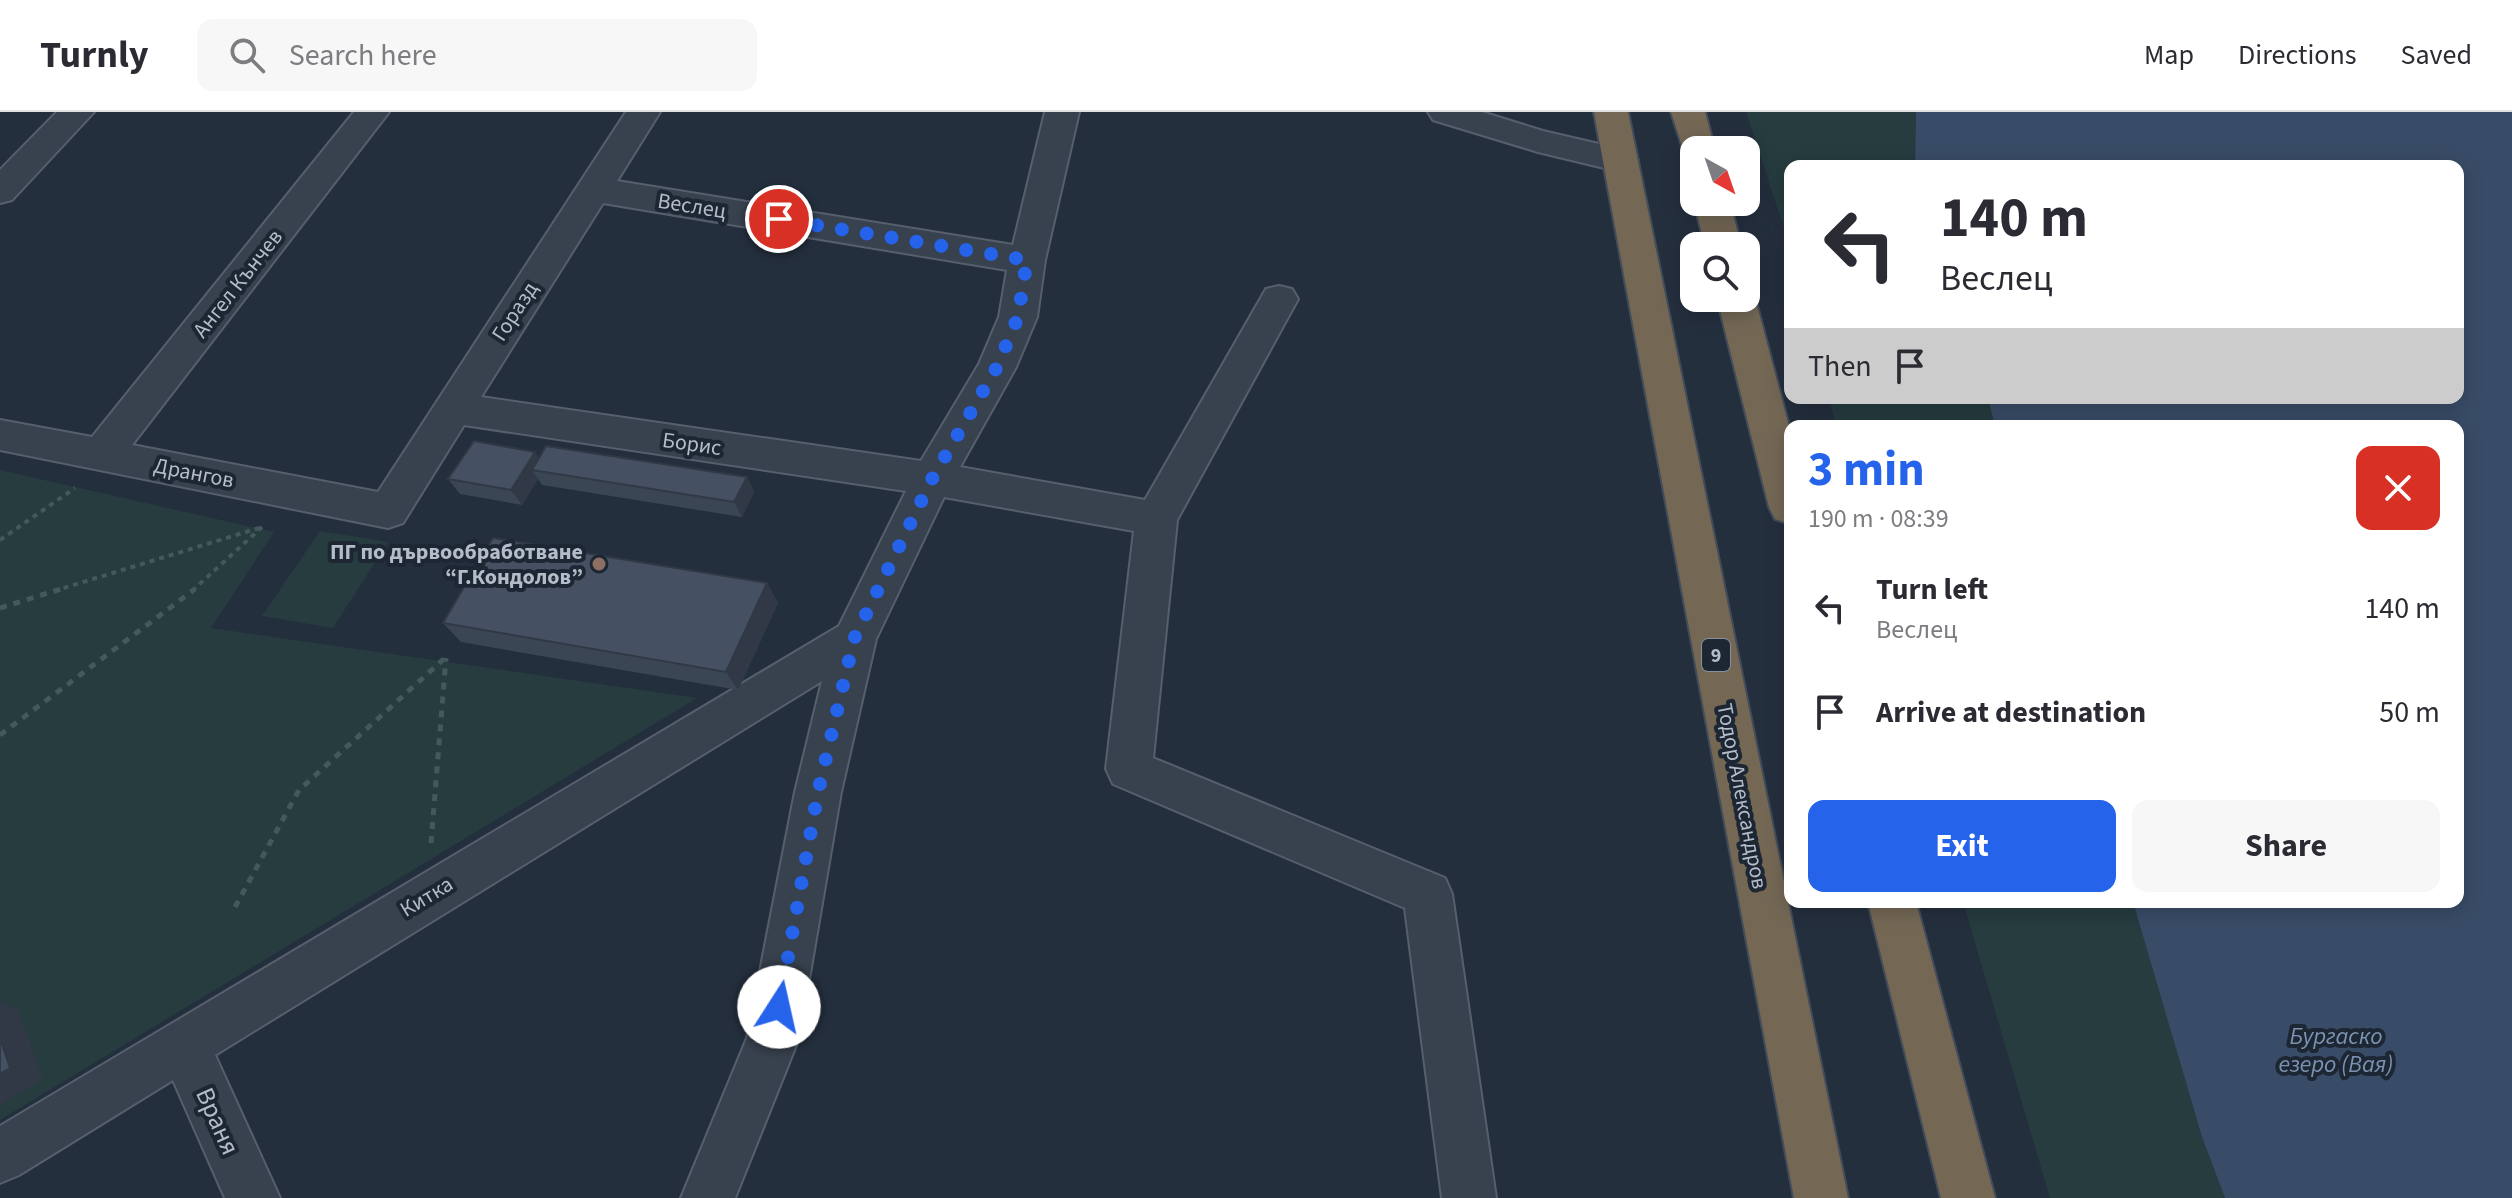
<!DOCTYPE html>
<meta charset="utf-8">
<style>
:root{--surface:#fff;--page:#f7f7f7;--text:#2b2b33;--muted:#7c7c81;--line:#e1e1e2;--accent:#2563eb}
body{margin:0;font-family:"Source Sans 3",sans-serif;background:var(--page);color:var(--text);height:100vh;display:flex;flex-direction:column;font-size:30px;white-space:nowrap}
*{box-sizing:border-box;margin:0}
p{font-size:26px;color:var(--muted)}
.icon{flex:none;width:44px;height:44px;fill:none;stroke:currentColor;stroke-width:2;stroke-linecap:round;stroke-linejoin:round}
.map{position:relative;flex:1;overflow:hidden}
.sheet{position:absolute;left:1784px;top:308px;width:680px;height:488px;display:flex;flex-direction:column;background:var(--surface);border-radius:16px;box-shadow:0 4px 20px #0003}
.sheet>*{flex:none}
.guide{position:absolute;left:1784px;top:48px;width:680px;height:244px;border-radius:16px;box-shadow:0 4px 20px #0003;background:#fff;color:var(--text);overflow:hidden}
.needle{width:52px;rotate:140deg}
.fabs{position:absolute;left:1680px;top:24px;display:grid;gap:16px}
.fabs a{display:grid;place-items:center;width:80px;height:80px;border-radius:16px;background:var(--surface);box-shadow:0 4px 20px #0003;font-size:40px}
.pin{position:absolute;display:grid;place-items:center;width:68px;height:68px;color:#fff;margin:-34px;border:4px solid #fff;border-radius:50%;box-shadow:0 2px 8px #0007}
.me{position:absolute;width:88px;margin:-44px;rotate:10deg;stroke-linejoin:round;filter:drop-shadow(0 0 6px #0008)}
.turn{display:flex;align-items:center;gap:28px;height:168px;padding:0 24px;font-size:36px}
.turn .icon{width:104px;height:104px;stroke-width:2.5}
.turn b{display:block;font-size:56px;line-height:68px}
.then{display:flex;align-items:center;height:76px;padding:0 24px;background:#0003;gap:16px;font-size:30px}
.round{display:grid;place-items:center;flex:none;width:84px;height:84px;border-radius:16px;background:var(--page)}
.overview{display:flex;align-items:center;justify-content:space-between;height:136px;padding:0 24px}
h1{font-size:48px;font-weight:700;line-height:60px;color:var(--accent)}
.action{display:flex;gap:16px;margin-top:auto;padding:16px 24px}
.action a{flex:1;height:92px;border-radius:16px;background:var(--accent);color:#fff;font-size:32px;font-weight:700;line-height:92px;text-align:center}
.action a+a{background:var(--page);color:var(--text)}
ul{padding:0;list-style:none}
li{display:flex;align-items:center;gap:24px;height:104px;padding:0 24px}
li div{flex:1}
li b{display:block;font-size:30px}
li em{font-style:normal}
header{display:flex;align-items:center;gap:48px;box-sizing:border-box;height:112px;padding:0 40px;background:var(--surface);border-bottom:2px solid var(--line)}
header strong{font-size:38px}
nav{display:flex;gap:44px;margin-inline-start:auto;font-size:28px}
.search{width:560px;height:72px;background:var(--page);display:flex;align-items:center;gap:20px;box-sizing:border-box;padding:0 28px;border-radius:16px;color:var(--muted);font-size:30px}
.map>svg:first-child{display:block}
</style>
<header>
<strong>Turnly</strong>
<div class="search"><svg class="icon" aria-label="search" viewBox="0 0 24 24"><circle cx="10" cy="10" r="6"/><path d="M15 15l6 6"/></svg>Search here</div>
<nav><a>Map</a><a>Directions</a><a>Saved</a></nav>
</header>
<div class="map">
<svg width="2512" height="1086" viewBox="0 0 2512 1086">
<rect width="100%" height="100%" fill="#242f3e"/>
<path fill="#263c3f" d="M 1746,0 L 1916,0 L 1915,54 L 1790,54 L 1790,135 Z
M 1829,286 L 1988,286 L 1995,314 L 1836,314 Z
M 0,358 L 274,420 L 211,516 L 697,586 L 0,1008 Z
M 320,419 L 388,430 L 333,516 L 262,504 Z
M 1963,790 L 2133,790 L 2202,1025 L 2225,1086 L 2050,1086 Z"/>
<path fill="#394c67" d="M 1916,0 L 2512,0 L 2512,1086 L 2225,1086 L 2202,1025 L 2133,790 L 2458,790 L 2458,314 L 1995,314 L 1988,286 L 2458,286 L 2458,54 L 1915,54 Z"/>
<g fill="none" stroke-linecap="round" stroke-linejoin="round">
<defs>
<path id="minor" d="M 57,0 L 94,0 L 12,88 L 0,91 L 0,58 Z
M 354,0 L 389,0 L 132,333 L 378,380 L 626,0 L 660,0 L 617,69 L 1013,133 L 1045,0 L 1079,0 L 1045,148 L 1037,205 L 1016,255 L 960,355 L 1145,388 L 1266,177 L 1279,174 L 1292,177 L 1298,187 L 1177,408 L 1153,646 L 1445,766 L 1452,782 L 1496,1086 L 1442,1086 L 1405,796 L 1113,672 L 1106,657 L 1134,419 L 944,385 L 876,527 L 841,680 L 799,926 L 735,1086 L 681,1086 L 747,926 L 795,680 L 822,569 L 215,943 L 280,1086 L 225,1086 L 173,968 L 19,1063 L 0,1071 L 0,1014 L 839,514 L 906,379 L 464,313 L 403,411 L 388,416 L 0,338 L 0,308 L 92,325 ZM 603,91 L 1007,158 L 999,205 L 979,252 L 921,349 L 481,285 Z
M 1428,0 L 1482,0 L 1543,19 L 1633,40 L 1638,48 L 1633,56 L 1621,60 L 1538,40 L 1433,8 Z"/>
<path id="highway" d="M 1594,0 L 1628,0 L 1848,1086 L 1794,1086 Z
M 1671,0 L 1705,0 L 1715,38 L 1694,38 L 1694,48 L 1686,46 Z
M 1694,90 L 1730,90 L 1741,134 L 1705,134 Z
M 1746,176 L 1755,186 L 1790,318 L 1790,412 L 1775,407 L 1769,395 L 1717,186 L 1746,186 Z
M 1868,790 L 1916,790 L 1995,1086 L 1941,1086 Z"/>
</defs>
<use href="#minor" stroke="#565f6c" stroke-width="4"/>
<use href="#highway" stroke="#434c59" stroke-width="4"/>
<path stroke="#44595c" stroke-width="4" stroke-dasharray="5 5" stroke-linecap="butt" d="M 0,428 L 75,376
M 54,479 L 259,416
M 192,479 L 262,415"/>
<path stroke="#44595c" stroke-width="5" stroke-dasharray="7 7" stroke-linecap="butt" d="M 0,496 L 61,477
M 0,623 L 195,477
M 431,731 L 446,546
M 235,795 L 299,678 L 446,545"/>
<use href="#minor" fill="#38414e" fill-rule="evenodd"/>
<use href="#highway" fill="#746855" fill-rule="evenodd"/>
</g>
<path fill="#3b4654" d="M 535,340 L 539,346 L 747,365 L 754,380 L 742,405 L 542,373 L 538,367 L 522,393 L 460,382 L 448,367 Z
M 767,471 L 778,491 L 738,578 L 461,530 L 443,511 Z"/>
<path fill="#303945" d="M 535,340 L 546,355 L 532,358 L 538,367 L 522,393 L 511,378 Z
M 747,365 L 754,380 L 742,405 L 734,390 Z
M 767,471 L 778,491 L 738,578 L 726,560 Z
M 0,890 L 18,897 L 43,967 L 0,993 Z"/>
<path fill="#455162" stroke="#303945" stroke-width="2" d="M 474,329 L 535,340 L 511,378 L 448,367 Z
M 546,334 L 747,365 L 734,390 L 532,358 Z
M 493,426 L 767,471 L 726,560 L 443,511 Z
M 0,926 L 10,956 L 0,962 Z"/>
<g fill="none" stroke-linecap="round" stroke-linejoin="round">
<path stroke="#2563eb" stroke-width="14" stroke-dasharray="0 25.2" d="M 779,895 L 818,680 L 854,527 L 932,367 L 997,255 L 1018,205 L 1027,148 L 779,107"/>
</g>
<circle fill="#8d6e63" stroke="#1d2633" stroke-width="3" cx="599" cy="452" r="8"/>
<g text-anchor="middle" stroke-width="8" stroke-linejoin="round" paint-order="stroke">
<rect fill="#1d2633" stroke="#878f9c" stroke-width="2" x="1702" y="527" width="28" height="32" rx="6"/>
<g font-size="20" font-weight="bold" fill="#b4bcc9">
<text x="1716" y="550">9</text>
</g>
<g font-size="22" fill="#b4bcc9" stroke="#1d2633">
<text transform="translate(692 93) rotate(9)" y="8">Веслец</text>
<text transform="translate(237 171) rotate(-52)" y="8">Ангел Кънчев</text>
<text transform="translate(514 199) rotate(-57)" y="8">Горазд</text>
<text transform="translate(692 331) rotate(8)" y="8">Борис</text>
<text transform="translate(194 360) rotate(11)" y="8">Дрангов</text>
<text transform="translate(1743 684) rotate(79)" y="8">Тодор Александров</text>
<text transform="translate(426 784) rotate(-31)" y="8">Китка</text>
</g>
<g font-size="22" font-weight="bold" fill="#b4bcc9" stroke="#1d2633" text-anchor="end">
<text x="583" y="447">ПГ по дървообработване<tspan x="583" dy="25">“Г.Кондолов”</tspan></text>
</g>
<g font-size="24" font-style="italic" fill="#7c92b1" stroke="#1d2633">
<text x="2336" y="932">Бургаско<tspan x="2336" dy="28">езеро (Вая)</tspan></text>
</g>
<g font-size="26" fill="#b4bcc9" stroke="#1d2633">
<text transform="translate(218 1009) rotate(66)" y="9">Враня</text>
</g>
</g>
</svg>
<div class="fabs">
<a><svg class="needle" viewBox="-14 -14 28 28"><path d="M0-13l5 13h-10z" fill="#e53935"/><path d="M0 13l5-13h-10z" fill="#7c7c81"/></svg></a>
<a><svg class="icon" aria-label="search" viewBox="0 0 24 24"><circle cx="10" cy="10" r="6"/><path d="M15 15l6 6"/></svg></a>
</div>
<div class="pin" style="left:779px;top:107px;background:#d93025"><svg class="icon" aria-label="arrive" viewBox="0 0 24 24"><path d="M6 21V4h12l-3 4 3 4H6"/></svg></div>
<svg class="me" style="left:779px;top:895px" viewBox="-20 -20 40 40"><circle r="19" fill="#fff"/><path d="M0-13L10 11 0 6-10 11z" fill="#2563eb"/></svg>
<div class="guide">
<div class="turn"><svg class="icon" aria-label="left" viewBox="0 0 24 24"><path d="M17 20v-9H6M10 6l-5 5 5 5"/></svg><div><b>140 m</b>Веслец</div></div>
<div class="then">Then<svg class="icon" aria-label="arrive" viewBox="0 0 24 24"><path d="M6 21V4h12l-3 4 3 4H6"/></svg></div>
</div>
<section class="sheet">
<div class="overview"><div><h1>3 min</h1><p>190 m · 08:39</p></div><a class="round" style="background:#d93025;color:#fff"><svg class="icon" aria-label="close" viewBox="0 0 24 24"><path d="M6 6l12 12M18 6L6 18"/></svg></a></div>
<ul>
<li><svg class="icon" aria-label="left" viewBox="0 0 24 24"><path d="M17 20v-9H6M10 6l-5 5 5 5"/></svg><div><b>Turn left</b><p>Веслец</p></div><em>140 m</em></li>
<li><svg class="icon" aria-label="arrive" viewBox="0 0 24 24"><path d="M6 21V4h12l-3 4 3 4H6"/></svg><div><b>Arrive at destination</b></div><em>50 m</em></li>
</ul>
<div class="action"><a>Exit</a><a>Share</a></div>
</section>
</div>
